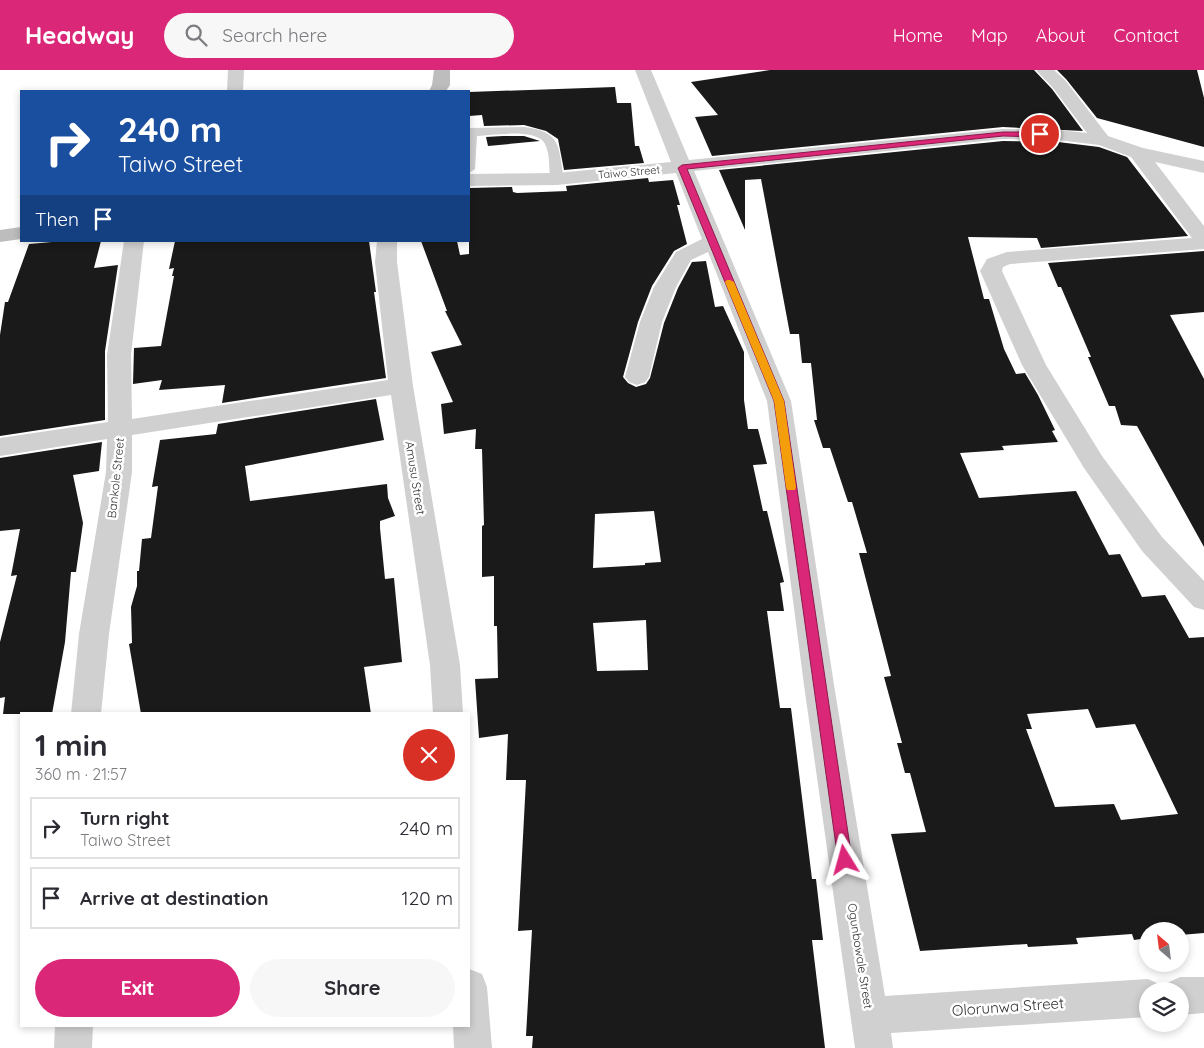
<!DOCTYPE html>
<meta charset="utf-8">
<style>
:root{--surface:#fff;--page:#f7f7f7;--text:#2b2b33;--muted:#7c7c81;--line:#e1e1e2;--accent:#db2777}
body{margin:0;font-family:Quicksand,sans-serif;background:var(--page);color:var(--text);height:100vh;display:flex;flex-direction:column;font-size:19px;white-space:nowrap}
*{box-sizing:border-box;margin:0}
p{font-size:16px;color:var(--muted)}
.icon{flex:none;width:28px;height:28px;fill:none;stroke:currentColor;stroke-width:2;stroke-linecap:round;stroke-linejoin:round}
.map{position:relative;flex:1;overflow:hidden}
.details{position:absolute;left:20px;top:642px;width:450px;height:315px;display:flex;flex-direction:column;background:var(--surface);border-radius:0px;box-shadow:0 2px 8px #0003}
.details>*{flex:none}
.banner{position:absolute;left:20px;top:20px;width:450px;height:152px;border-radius:0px;box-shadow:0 2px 8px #0003;background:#1a4fa0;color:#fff;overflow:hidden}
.needle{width:32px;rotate:332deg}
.controls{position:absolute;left:1139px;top:852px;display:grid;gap:10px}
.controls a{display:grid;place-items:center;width:50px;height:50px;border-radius:50%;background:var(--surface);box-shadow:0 2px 8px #0003;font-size:25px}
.pin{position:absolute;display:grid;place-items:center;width:42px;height:42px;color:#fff;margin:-21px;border:2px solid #fff;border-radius:50%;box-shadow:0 1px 5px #0007}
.me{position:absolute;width:55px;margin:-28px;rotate:352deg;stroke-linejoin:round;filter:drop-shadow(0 0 4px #0008)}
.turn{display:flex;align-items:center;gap:18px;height:105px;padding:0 15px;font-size:22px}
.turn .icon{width:65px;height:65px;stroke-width:2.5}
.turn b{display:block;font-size:35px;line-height:42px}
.then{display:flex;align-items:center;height:48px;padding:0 15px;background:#0003;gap:10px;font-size:19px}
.round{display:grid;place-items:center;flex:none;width:52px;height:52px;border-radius:26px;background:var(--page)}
.head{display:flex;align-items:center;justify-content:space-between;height:85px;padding:0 15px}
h1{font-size:30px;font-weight:800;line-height:38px}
.action{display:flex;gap:10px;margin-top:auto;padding:10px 15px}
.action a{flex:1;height:58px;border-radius:30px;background:var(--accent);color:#fff;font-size:20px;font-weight:800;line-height:58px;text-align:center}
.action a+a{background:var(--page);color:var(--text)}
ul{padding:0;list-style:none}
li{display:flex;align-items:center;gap:15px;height:62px;margin:0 10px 8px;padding:0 5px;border:2px solid var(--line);border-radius:0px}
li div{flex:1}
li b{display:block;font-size:19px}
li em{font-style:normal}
header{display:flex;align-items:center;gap:30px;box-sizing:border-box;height:70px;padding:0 25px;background:var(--accent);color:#fff}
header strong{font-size:24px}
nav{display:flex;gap:28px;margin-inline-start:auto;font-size:18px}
.search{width:350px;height:45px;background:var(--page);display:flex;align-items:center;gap:12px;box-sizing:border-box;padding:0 18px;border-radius:28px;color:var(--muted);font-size:19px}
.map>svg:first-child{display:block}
</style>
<header>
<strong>Headway</strong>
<div class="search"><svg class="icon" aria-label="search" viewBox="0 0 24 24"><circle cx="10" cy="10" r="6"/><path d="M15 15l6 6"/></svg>Search here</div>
<nav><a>Home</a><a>Map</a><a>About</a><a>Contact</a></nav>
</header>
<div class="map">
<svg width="1204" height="978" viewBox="0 0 1204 978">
<rect width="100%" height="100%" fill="#fff"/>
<path fill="#1a1a1a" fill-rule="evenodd" d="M 770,0 L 1034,0 L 1052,19 L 1083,61 L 1003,57 L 712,86 L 695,47 L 718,45 L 691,12 Z
M 1057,0 L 1197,0 L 1204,28 L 1204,77 L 1097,48 L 1066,9 Z
M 615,17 L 617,33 L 631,33 L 635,76 L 639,76 L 644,93 L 564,100 L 558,69 L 546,61 L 524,55 L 484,56 L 482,45 L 469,46 L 469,22 Z
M 503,66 L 524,66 L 540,71 L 488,76 L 486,67 Z
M 1003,71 L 1058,72 L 1099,77 L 1127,87 L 1188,166 L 1041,178 L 1037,168 L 968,167 L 984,229 L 989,229 L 1004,279 L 1016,304 L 1025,303 L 1038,325 L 1055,360 L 1052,361 L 1058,372 L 1002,376 L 1004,380 L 960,383 L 979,428 L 1076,421 L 1109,485 L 1120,484 L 1142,527 L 1165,525 L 1189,568 L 1204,567 L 1204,863 L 1180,865 L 1180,861 L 1148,861 L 1148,868 L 1134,870 L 1132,864 L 1076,868 L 1078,874 L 1028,877 L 1027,874 L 920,881 L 891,764 L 926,762 L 910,703 L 905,703 L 897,673 L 902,673 L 884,607 L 891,606 L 859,483 L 867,483 L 852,432 L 848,432 L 830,378 L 823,378 L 814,350 L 817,350 L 811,293 L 802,293 L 799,264 L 790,264 L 761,109 L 745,110 L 745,160 L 719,100 ZM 1088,639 L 1096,658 L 1135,654 L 1178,744 L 1121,750 L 1114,734 L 1055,737 L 1026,659 L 1032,659 L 1027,644 Z
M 648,108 L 649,112 L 673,110 L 680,135 L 677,135 L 687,174 L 674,181 L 652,216 L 638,252 L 623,307 L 628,313 L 636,317 L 646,314 L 650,308 L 664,253 L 678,218 L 692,192 L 706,191 L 715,237 L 723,236 L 744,282 L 744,330 L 748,359 L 758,359 L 767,394 L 753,395 L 763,441 L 767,441 L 784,512 L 780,513 L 784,541 L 767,541 L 780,638 L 791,638 L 812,809 L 816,809 L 823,870 L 812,870 L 825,978 L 532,978 L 533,966 L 526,966 L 532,860 L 518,861 L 526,710 L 506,710 L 508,664 L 479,668 L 475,609 L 498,608 L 497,556 L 494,556 L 494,506 L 482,507 L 482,456 L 484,455 L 482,379 L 475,379 L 476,359 L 444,364 L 441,334 L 453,332 L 431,282 L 462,275 L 445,241 L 447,241 L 421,171 L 457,171 L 460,185 L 469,184 L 469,118 L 512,117 L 513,122 L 517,123 L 567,121 L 566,116 ZM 654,441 L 661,492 L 645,493 L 645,495 L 593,498 L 595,444 ZM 646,550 L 648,600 L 597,601 L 593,553 Z
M 63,171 L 101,171 L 94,198 L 118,195 L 105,281 L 105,350 L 0,366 L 0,265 L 5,232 L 8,232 L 29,174 Z
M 175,171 L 369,171 L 376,222 L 374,222 L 386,308 L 222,333 L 225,315 L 159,320 L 162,310 L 133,314 L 134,278 L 161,276 L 174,206 L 172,206 L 174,198 L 169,199 Z
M 1204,181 L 1204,242 L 1170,245 L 1204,309 L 1204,477 L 1137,356 L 1121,355 L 1115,336 L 1109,336 L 1088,287 L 1091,287 L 1061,217 L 1058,217 L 1048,193 Z
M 376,329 L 384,370 L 245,396 L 250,431 L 387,414 L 388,428 L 395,446 L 380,451 L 380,458 L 385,509 L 394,508 L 402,592 L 364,597 L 371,644 L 141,644 L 129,574 L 132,573 L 131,537 L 137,516 L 137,501 L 139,501 L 142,469 L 151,468 L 158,416 L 152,417 L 160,370 L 216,364 L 218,354 Z
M 102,372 L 99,401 L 73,405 L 83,453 L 76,502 L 71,502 L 65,572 L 52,644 L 3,644 L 5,627 L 0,628 L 0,572 L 17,505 L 11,506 L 20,459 L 0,461 L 0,388 Z"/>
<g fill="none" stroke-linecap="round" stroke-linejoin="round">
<path fill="#d0d0d0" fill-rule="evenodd" d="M 524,57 C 562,62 558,76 564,109 L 562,112 L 557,113 L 550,109 C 549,98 550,84 545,74 C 537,58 492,65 477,66 L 475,99 L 469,103 L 469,58 Z"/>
<path fill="#d0d0d0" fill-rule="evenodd" d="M 228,0 L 244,0 L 243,21 L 227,21 Z
M 635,0 L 651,0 L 689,90 L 1003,59 L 1058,60 L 1087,63 L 1053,18 L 1036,0 L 1054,0 L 1065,10 L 1108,66 L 1143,78 L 1204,91 L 1204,103 L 1155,92 L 1204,156 L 1204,179 L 1010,194 L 1003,197 L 1002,201 L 1046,295 L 1102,386 L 1162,467 L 1204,511 L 1204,540 L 1194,537 L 1142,481 L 1084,398 L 1022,295 L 980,201 L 987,189 L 1007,182 L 1192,168 L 1131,87 L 1099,75 L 1058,70 L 1003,69 L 694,101 L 791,331 L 834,615 L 885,926 L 1148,909 L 1161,915 L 1164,921 L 1167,913 L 1180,907 L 1204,907 L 1204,943 L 1180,945 L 1180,921 L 1148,921 L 1148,947 L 891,963 L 893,978 L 855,978 L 804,615 L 767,331 L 708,182 L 691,190 L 676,217 L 662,252 L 649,307 L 645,312 L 637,315 L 629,312 L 625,307 L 640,252 L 654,217 L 676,182 L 702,169 L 676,103 L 557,115 L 469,116 L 469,104 L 557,103 L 671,92 Z
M 124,171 L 144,171 L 131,285 L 132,349 L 388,310 L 375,192 L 377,171 L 397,171 L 397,192 L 413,316 L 460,595 L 463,644 L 433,644 L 430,595 L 391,325 L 132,365 L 132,402 L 109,564 L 101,644 L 71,644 L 79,564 L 106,402 L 107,369 L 0,386 L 0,368 L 108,352 L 107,285 Z
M 469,899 L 482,904 L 487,917 L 492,978 L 454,978 L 453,956 L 469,956 Z
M 55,956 L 93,956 L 92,978 L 54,978 Z"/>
<path fill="#bdbdbd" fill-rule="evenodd" d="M 434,0 L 450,0 L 450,15 L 446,21 L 429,21 L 432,15 Z
M 21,157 L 21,169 L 0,172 L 0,160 Z"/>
</g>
<path fill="#db2777" stroke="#8e194d" d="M 1003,62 L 1040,62 L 1044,64 L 1040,67 L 1003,66 L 687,99 L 784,331 L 852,790 L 850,795 L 845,797 L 840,795 L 838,790 L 774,331 L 678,98 L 682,95 Z"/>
<path fill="#f59e0b" d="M 727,210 L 730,210 L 734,212 L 784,331 L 796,417 L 795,420 L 787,420 L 786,417 L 774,331 L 725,212 Z"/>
<g text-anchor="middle" stroke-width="5" stroke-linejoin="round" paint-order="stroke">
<g font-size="11" fill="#333" stroke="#fff">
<text transform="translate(629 102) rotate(-5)" y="4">Taiwo Street</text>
</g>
<g font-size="12" fill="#333" stroke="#fff">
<text transform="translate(116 408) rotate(-84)" y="4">Bankole Street</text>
<text transform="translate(415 408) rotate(81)" y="4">Amusu Street</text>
<text transform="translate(860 886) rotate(81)" y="4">Ogunbowale Street</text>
</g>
<g font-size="15" fill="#333" stroke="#fff">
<text transform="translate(1008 937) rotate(-4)" y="5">Olorunwa Street</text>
</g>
</g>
</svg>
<div class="controls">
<a><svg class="needle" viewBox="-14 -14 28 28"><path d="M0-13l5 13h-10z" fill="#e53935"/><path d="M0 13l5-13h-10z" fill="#7c7c81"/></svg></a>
<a><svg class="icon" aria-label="layers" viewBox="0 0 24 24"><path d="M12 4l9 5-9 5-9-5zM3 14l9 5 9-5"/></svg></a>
</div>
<div class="pin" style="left:1040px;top:64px;background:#d93025"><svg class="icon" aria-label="arrive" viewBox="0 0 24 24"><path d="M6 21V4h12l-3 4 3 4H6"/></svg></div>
<svg class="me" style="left:845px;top:790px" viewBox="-20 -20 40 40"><path d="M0-17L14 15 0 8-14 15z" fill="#db2777" stroke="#fff" stroke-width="4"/></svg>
<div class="banner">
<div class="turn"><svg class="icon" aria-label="right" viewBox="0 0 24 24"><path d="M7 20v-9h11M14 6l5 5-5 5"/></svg><div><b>240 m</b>Taiwo Street</div></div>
<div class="then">Then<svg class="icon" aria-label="arrive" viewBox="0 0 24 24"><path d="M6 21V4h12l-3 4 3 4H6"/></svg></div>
</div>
<section class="details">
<div class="head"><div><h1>1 min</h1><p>360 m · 21:57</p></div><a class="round" style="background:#d93025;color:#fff"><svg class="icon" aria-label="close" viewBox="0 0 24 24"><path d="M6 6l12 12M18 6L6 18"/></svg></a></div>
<ul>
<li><svg class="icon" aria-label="right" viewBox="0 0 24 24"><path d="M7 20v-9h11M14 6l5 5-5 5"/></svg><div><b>Turn right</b><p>Taiwo Street</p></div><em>240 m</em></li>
<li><svg class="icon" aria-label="arrive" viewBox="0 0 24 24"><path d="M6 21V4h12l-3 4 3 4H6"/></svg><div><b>Arrive at destination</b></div><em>120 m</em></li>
</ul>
<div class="action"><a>Exit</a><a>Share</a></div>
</section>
</div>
